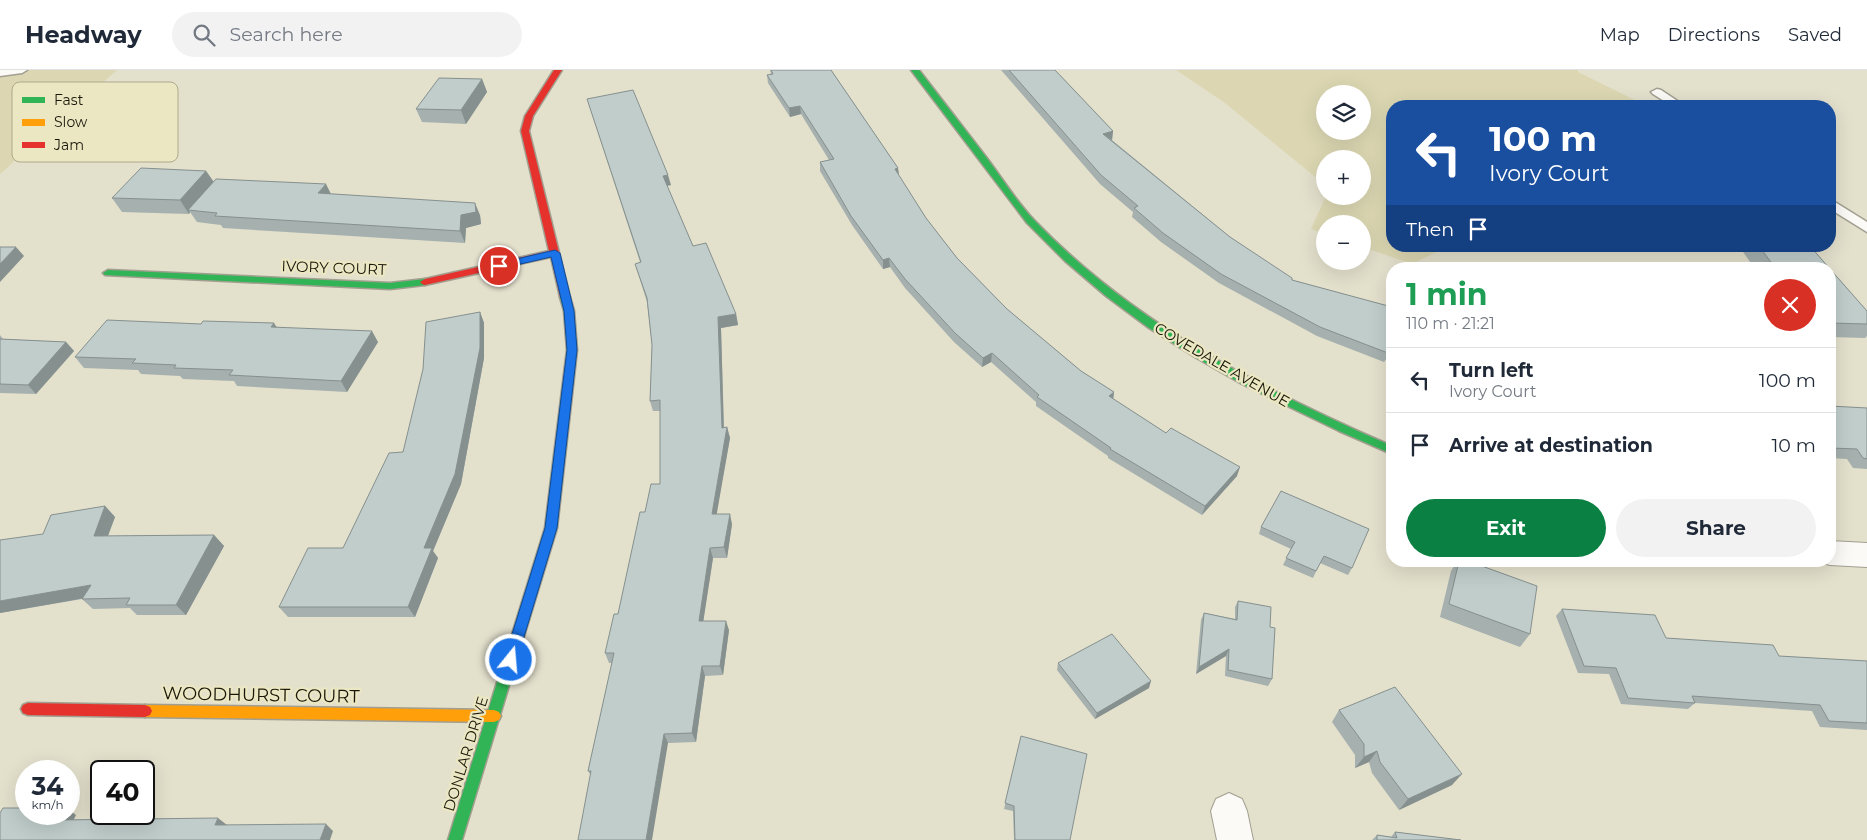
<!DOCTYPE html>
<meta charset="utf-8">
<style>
:root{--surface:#fff;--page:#f2f2f3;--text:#1f2937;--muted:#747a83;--line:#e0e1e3;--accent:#0b8043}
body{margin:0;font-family:Montserrat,sans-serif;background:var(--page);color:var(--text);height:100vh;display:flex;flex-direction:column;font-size:19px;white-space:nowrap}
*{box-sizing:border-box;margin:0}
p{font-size:16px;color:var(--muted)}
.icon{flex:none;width:28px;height:28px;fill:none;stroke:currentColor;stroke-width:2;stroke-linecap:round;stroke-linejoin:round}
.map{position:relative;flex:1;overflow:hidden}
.side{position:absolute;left:1386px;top:192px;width:450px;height:305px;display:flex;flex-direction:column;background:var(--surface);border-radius:20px;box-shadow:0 5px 20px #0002}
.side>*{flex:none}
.hud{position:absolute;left:1386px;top:30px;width:450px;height:152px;border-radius:20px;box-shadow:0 5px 20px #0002;background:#1a4fa0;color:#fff;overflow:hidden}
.fabs{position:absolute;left:1316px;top:15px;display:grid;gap:10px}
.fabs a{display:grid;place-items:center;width:55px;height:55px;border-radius:50%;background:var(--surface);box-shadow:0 5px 20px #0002;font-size:25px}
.speed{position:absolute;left:15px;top:690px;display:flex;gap:10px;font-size:25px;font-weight:700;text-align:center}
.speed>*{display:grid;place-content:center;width:65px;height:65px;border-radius:50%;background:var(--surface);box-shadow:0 5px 20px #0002;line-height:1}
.speed small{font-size:12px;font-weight:400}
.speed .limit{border:2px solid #111;border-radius:8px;background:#fff;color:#111}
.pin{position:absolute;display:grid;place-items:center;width:42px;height:42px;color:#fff;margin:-21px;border:2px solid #fff;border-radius:50%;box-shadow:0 1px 5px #0007}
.me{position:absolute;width:55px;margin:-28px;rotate:17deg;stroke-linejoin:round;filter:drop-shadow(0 0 4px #0008)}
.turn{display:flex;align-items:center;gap:18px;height:105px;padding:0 20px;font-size:22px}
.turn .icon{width:65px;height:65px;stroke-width:2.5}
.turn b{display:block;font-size:35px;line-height:42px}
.then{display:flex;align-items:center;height:48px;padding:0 20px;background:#0003;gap:10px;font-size:19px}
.round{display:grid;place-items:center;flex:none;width:52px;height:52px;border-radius:26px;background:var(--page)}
.overview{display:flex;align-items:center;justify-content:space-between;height:85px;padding:0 20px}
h1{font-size:30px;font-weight:700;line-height:38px;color:#1e9e55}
.cta{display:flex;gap:10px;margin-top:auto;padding:10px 20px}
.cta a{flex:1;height:58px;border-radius:30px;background:var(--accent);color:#fff;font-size:20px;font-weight:700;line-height:58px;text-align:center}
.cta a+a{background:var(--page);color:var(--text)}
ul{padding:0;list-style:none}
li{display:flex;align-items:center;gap:15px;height:65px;padding:0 20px;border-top:1px solid var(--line)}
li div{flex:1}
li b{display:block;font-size:19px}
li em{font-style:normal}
header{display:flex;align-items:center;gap:30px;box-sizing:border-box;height:70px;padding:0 25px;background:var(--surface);border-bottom:1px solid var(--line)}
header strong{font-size:24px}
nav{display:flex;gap:28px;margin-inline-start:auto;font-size:18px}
.search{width:350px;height:45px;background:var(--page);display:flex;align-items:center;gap:12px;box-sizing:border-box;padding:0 18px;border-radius:28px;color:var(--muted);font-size:19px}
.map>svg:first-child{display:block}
</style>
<header>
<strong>Headway</strong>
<div class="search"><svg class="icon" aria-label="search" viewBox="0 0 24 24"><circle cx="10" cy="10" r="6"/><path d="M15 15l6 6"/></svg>Search here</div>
<nav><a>Map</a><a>Directions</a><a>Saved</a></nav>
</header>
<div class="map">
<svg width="1867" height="770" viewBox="0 0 1867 770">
<rect width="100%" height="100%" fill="#e3e0cc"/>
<path fill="#dcd7b2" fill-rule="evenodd" d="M 0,0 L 117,0 L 0,104 Z
M 1176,0 L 1578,0 L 1578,2 L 1647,36 L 1392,36 L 1392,176 L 1449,176 L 1412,194 L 1363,177 L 1362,154 L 1325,154 L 1325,164 L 1311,159 L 1326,126 L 1362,126 L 1362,89 L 1325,89 L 1325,115 L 1225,33 ZM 1325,24 L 1362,24 L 1362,61 L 1325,61 Z"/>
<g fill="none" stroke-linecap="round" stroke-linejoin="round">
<defs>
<path id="lane" d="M 0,0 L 27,0 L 22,3 L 0,6 Z
M 1657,19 L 1661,20 L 1685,36 L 1672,36 L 1653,24 L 1651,22 Z
M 1830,129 L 1867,152 L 1867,162 L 1830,139 Z"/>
<path id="street" d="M 1830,471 L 1867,473 L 1867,497 L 1830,495 L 1819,492 L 1830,491 Z
M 1229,723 L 1242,729 L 1247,741 L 1253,770 L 1217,770 L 1211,741 L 1216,729 Z"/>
<path id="fast" d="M 911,0 L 919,0 C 941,29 964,58 986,87 C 1002,108 1016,131 1034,150 C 1134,254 1261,319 1392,376 L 1392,384 L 1339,361 L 1242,314 L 1195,287 L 1149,258 L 1106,226 L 1065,191 L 1027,153 Z
M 108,200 L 390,213 L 425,209 L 430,212 L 425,215 L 390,219 L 105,205 L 103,203 Z
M 565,224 L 570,227 L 574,241 L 577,280 L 557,458 L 462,770 L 448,770 L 545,458 L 567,280 L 564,241 L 560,227 Z"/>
<path id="slow" d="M 145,635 L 494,640 L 499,642 L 501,646 L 499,650 L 494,652 L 145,647 L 140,645 L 138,641 L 140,637 Z"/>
<path id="jam" d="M 554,0 L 562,0 L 533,46 L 529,61 L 570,227 L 565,230 L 560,227 L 551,187 L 425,215 L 422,214 L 420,212 L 425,209 L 549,181 L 521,61 L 525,46 Z
M 28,633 L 145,635 L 150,637 L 152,641 L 150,645 L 145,647 L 28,645 L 23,643 L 21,639 L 23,635 Z"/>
</defs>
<use href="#lane" stroke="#a29f90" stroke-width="3"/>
<use href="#street" stroke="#a29f90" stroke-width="2"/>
<use href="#fast" stroke="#a29f90" stroke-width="3"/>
<use href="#slow" stroke="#a29f90" stroke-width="3"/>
<use href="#jam" stroke="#a29f90" stroke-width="3"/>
<use href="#lane" fill="#fbfaf7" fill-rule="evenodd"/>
<use href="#street" fill="#fbfaf7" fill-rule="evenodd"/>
<use href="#fast" fill="#30b455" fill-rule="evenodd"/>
<use href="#slow" fill="#ff9f0a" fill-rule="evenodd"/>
<use href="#jam" fill="#e5322d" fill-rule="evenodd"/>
</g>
<path fill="#a5b0af" d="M 770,0 L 831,0 L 898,98 L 899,106 L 926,148 L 957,188 L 1007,239 L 1081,301 L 1114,322 L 1113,329 L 1166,363 L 1237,406 L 1202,445 L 1108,388 L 1108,386 L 1036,336 L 1036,332 L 991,292 L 982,297 L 954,272 L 905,218 L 890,197 L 883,199 L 852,155 L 820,101 L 820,92 L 829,90 L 801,44 L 790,47 L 768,13 L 767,5 L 771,4 Z
M 1001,0 L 1055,0 L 1113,61 L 1112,70 L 1230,167 L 1292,210 L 1392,237 L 1392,289 L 1388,287 L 1384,292 L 1317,266 L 1219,213 L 1161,172 L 1132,147 L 1133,142 L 1100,114 Z
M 482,9 L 487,22 L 466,54 L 422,52 L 416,39 Z
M 587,29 L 671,115 L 667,116 L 693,176 L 736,244 L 738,255 L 721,258 L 724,358 L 727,357 L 730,368 L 716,444 L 732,454 L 727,488 L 713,488 L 703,551 L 729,560 L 723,605 L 705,606 L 696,672 L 668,673 L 590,704 L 588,701 L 612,593 L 609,593 L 605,583 L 618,544 L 645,442 L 660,414 L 660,341 L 653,341 L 650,331 L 652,275 L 647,232 L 635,194 L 640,192 Z
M 206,101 L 214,112 L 331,124 L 480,145 L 481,154 L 466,158 L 465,173 L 223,158 L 221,155 L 197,152 L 190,142 L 189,144 L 122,142 L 112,128 Z
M 1743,176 L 1810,176 L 1830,199 L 1755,199 L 1741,179 Z
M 1830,199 L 1867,241 L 1867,266 L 1865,268 L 1830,267 Z
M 480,242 L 484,253 L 484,288 L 461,414 L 433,481 L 438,488 L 415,547 L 288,547 L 279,537 L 343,478 L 403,382 Z
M 277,257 L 378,272 L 347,322 L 237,316 L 234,311 L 183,309 L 180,306 L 141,304 L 138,300 L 84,298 L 75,287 Z
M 0,265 L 3,269 L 66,272 L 74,281 L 36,324 L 0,323 Z
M 1830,336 L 1867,338 L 1867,399 L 1853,398 L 1847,389 L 1830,388 Z
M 105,436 L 115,447 L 108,466 L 214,465 L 224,476 L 186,545 L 137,545 L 130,538 L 93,539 L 82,529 L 0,543 L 43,464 Z
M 1261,457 L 1352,498 L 1348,505 L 1320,493 L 1313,508 L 1283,495 L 1291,479 L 1259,464 Z
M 1457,491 L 1459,491 L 1530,564 L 1520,577 L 1440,547 L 1451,501 Z
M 1238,531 L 1270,557 L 1272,609 L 1268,616 L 1225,606 L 1226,586 L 1196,604 L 1201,550 L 1204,543 L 1235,549 L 1235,537 Z
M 1562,539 L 1666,568 L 1779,586 L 1867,591 L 1867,660 L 1820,657 L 1812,641 L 1695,633 L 1688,639 L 1621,634 L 1609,604 L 1578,603 L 1556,546 Z
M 1058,593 L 1149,618 L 1095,649 L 1057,600 Z
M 1339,640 L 1452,715 L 1399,740 L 1372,703 L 1369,692 L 1355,698 L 1355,685 L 1332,652 Z
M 1021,666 L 1070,770 L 1014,770 L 1013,741 L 1004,739 Z
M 1395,762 L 1461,770 L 1372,770 L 1377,765 L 1391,767 Z"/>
<path fill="#86908e" d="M 482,9 L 487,22 L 466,54 L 461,40 Z
M 800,36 L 801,44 L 790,47 L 789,38 Z
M 1113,61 L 1112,70 L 1103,64 Z
M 898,98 L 899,107 L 895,99 Z
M 206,101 L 215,114 L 188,140 L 190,142 L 189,144 L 180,130 Z
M 668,105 L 671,115 L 665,116 L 663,106 Z
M 326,114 L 332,126 L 318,123 Z
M 475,133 L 480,145 L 481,154 L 466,158 L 465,173 L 460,161 L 461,145 Z
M 16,177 L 24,186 L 0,212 L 0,194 Z
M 889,188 L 890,197 L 883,199 L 883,190 Z
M 480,242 L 484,253 L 484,288 L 461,414 L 433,481 L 438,488 L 415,547 L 408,537 L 424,478 Z
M 736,244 L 738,255 L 721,258 L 724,368 L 722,358 L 718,247 Z
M 274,253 L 281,264 L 271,257 Z
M 372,261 L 378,272 L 347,322 L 341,311 Z
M 66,272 L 74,281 L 36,324 L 28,315 Z
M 992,283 L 991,292 L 982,297 L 983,288 Z
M 1114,322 L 1113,331 L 1109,326 Z
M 727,357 L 730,368 L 715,454 L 712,444 Z
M 1240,397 L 1237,406 L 1202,445 L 1205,436 Z
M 105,436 L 115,447 L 104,476 L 94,466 Z
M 730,444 L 732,454 L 727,488 L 724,477 Z
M 214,465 L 224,476 L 186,545 L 176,535 Z
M 710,478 L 713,488 L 702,560 L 699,551 Z
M 91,515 L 102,525 L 0,543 L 0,531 Z
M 726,551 L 729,560 L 723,605 L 720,596 Z
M 1229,579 L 1226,586 L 1196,604 L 1199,597 Z
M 702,596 L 705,606 L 696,672 L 692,663 Z
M 1151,611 L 1149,618 L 1095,649 L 1097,643 Z
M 664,664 L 668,673 L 652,770 L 646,770 Z
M 1377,681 L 1369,692 L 1355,698 L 1364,687 Z
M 1462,704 L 1452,715 L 1399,740 L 1408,729 Z
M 69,740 L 76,745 L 70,757 L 58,750 L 62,744 L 69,744 Z
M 218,748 L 227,755 L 215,755 Z
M 326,754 L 333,761 L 330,770 L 320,770 Z"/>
<path fill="#c0cdcb" stroke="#86908e" d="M 771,0 L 831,0 L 898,98 L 895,99 L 926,148 L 957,188 L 1007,239 L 1081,301 L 1114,322 L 1109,326 L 1166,363 L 1171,358 L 1240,397 L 1205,436 L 1110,379 L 1111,378 L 1037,327 L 1039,325 L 992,283 L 983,288 L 955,263 L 905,209 L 889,188 L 883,190 L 851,146 L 820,92 L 834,89 L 800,36 L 789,38 L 767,5 L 773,4 Z
M 1009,0 L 1055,0 L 1113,61 L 1103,64 L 1230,167 L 1292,208 L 1292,210 L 1392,237 L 1392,278 L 1388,283 L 1320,257 L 1221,204 L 1163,163 L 1134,138 L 1138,136 L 1101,105 Z
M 439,8 L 482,9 L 461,40 L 416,39 Z
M 633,20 L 668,105 L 663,106 L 693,176 L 706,173 L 736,244 L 718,247 L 722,358 L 727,357 L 712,444 L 730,444 L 724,477 L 710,478 L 699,551 L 726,551 L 720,596 L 702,596 L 692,663 L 664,664 L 646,770 L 578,770 L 591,701 L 588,701 L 614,583 L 605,583 L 614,544 L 618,544 L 640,442 L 645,442 L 651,414 L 660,414 L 660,330 L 650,331 L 652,275 L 647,228 L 635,194 L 641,192 L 587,29 Z
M 141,98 L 206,101 L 180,130 L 112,128 Z
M 216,109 L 326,114 L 318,123 L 475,133 L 476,142 L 461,145 L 460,161 L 215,146 L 217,143 L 188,140 Z
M 1759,176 L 1810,176 L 1830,199 L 1776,199 Z
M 0,177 L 16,177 L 0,194 Z
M 1830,199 L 1867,241 L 1867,254 L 1830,253 Z
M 480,242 L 480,278 L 455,404 L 424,478 L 432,478 L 408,537 L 279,537 L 308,478 L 343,478 L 389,383 L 403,382 L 423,299 L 426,252 Z
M 107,250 L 201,254 L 203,251 L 274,253 L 271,257 L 372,261 L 341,311 L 229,305 L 233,300 L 174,298 L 176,295 L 132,293 L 136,289 L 75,287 Z
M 0,269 L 66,272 L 28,315 L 0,314 Z
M 1830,336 L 1867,338 L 1867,389 L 1863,388 L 1857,379 L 1830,378 Z
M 1281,421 L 1369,459 L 1352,498 L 1324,486 L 1316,501 L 1286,488 L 1295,472 L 1261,457 Z
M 105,436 L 94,466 L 214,465 L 176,535 L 126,535 L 130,528 L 82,529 L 91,515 L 0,531 L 0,470 L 43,464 L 51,445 Z
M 1459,491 L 1468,491 L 1537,516 L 1530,564 L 1449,534 Z
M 1238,531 L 1271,537 L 1270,557 L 1275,558 L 1272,609 L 1228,600 L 1229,579 L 1199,597 L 1204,543 L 1237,550 Z
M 1562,539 L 1655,545 L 1666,568 L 1773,575 L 1779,586 L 1867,591 L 1867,653 L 1829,651 L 1820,635 L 1692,626 L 1695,633 L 1628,628 L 1616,598 L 1584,596 Z
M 1112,564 L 1151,611 L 1097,643 L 1058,593 Z
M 1395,617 L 1462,704 L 1408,729 L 1380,692 L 1377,681 L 1364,687 L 1364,674 L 1339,640 Z
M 1021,666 L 1087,684 L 1070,770 L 1015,770 L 1014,736 L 1005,733 Z
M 3,738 L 26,738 L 26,744 L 62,744 L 58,750 L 218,748 L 215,755 L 326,754 L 320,770 L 0,770 L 0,743 Z
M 1395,762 L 1461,770 L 1377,770 L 1377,765 L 1397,768 Z"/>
<path fill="#1a73e8" stroke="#114b97" d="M 555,180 L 560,183 L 574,241 L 577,280 L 557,458 L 517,590 L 515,594 L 511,596 L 506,594 L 504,590 L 545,458 L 567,280 L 564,241 L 551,187 L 499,199 L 495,196 L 499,193 Z"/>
<g text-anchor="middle" stroke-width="4.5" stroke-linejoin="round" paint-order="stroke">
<g font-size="15" fill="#19170a" stroke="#ece7c3">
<text transform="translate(334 198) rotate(2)" y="5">IVORY COURT</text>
<text transform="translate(1222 295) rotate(30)" y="5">COVEDALE AVENUE</text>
<text transform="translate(466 684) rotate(-73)" y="5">DONLAR DRIVE</text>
</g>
<g font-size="18" fill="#19170a" stroke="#ece7c3">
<text transform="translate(261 625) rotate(1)" y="6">WOODHURST COURT</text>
</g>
</g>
<rect x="12" y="12" width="166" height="80" rx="8" fill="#ece7c3" stroke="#ada98c" stroke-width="1"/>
<rect x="22" y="27" width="23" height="6" fill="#30b455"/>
<rect x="22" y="49" width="23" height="7" fill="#ff9f0a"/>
<rect x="22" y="72" width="23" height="6" fill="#e5322d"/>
<g font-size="14" fill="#19170a">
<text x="54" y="35">Fast</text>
<text x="54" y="57">Slow</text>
<text x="54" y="80">Jam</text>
</g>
</svg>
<div class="fabs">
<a><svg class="icon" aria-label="layers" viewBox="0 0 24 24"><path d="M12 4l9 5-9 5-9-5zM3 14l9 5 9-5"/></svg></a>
<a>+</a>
<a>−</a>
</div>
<div class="speed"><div>34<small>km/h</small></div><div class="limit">40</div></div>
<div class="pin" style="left:499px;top:196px;background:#d93025"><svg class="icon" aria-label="arrive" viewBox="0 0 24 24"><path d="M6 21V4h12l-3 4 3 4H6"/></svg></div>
<svg class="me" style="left:511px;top:590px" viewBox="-20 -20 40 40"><circle r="17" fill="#1a73e8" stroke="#fff" stroke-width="3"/><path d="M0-11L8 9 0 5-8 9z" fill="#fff"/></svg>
<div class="hud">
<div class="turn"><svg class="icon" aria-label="left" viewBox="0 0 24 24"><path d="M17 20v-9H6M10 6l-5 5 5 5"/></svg><div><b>100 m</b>Ivory Court</div></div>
<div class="then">Then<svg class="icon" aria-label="arrive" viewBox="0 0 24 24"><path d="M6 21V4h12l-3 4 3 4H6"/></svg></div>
</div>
<section class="side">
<div class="overview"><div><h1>1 min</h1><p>110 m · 21:21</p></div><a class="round" style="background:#d93025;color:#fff"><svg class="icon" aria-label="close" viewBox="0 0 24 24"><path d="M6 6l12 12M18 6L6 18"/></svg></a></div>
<ul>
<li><svg class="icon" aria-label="left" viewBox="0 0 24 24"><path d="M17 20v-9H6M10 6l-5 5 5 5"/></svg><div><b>Turn left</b><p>Ivory Court</p></div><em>100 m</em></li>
<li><svg class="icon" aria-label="arrive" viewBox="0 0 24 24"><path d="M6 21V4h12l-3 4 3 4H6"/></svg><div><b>Arrive at destination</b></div><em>10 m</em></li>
</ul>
<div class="cta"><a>Exit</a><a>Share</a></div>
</section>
</div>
